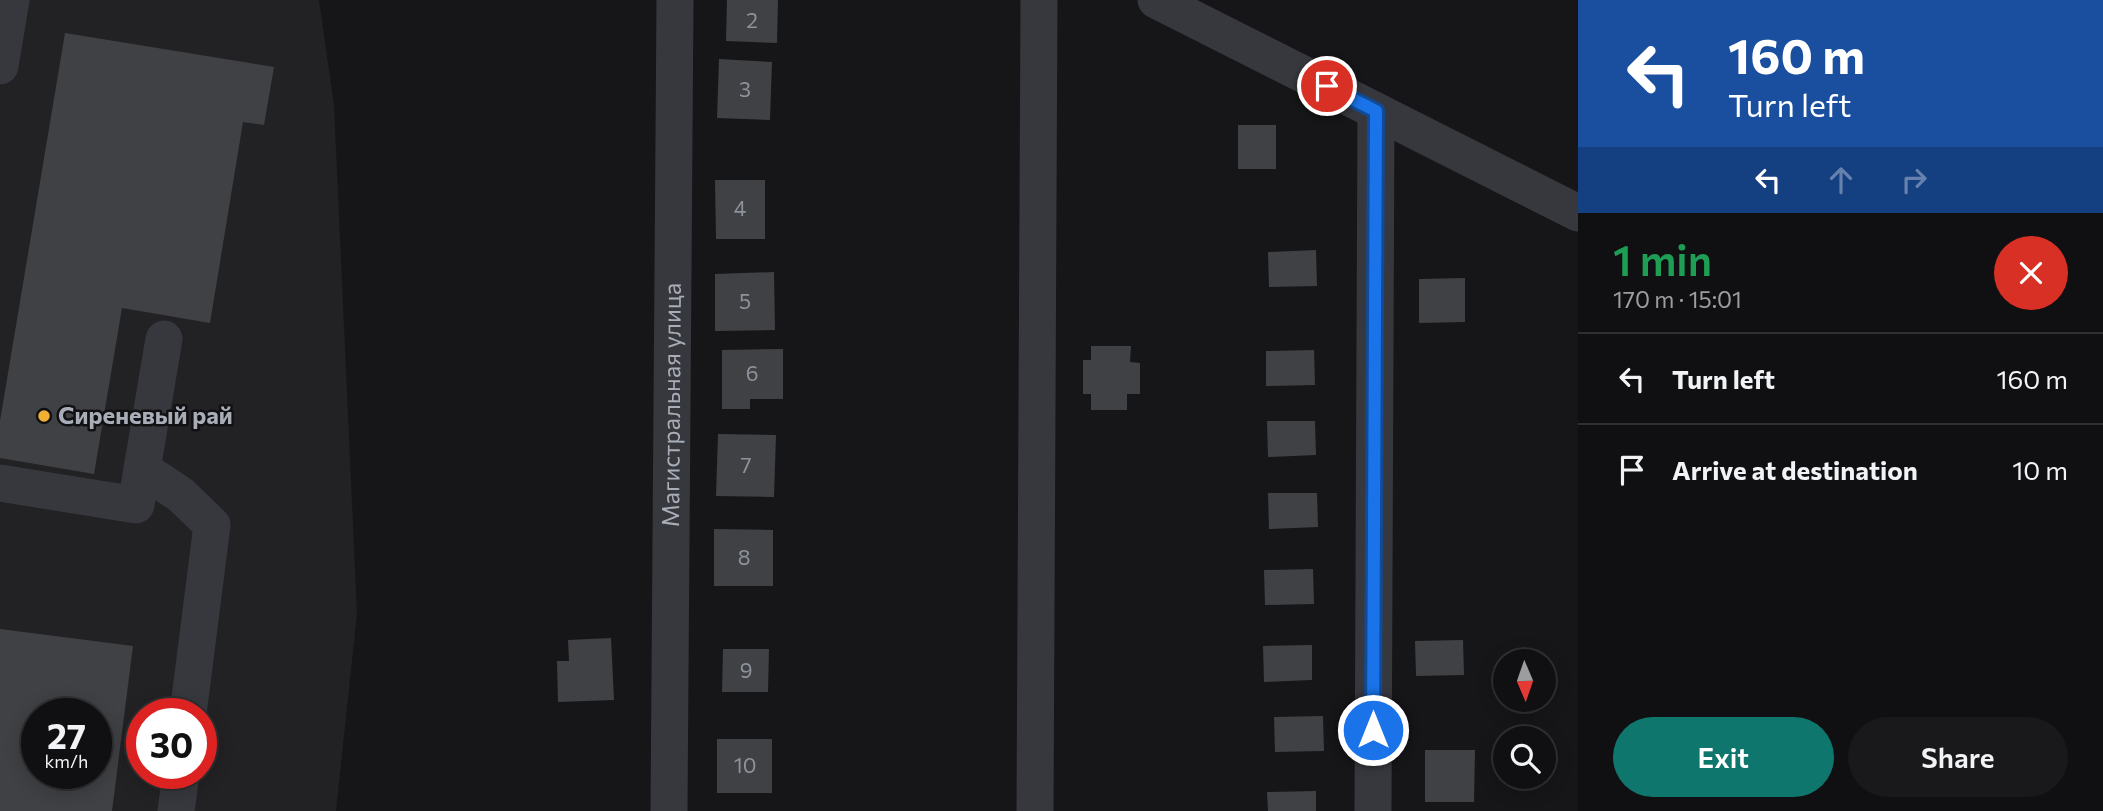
<!DOCTYPE html>
<meta charset="utf-8">
<style>
:root{--surface:#101012;--page:#19191b;--text:#f1f3f6;--muted:#9c9d9f;--line:#303032;--accent:#0f766e}
body{margin:0;font-family:Commissioner,sans-serif;background:var(--page);color:var(--text);height:100vh;display:flex;flex-direction:column;font-size:26px;white-space:nowrap}
*{box-sizing:border-box;margin:0}
p{font-size:23px;color:var(--muted)}
.icon{flex:none;width:38px;height:38px;fill:none;stroke:currentColor;stroke-width:2;stroke-linecap:round;stroke-linejoin:round}
.map{position:relative;flex:1;overflow:hidden}
.side{display:flex;flex-direction:column;background:var(--surface);width:525px}
.side>*{flex:none}
.top-card{background:#1a4fa0;color:#fff;overflow:hidden}
.needle{width:46px;rotate:178deg}
.buttons{position:absolute;left:1493px;top:649px;display:grid;gap:14px}
.buttons a{display:grid;place-items:center;width:63px;height:63px;border-radius:50%;background:var(--surface);box-shadow:0 4px 18px #0003,0 0 0 2px var(--line);font-size:35px}
.speed{position:absolute;left:21px;top:698px;display:flex;gap:14px;font-size:35px;font-weight:700;text-align:center}
.speed>*{display:grid;place-content:center;width:91px;height:91px;border-radius:50%;background:var(--surface);box-shadow:0 4px 18px #0003,0 0 0 2px var(--line);line-height:1}
.speed small{font-size:18px;font-weight:400}
.speed .limit{border:10px solid #d22;background:#fff;color:#111}
.pin{position:absolute;display:grid;place-items:center;width:60px;height:60px;color:#fff;margin:-30px;border:4px solid #fff;border-radius:50%;box-shadow:0 2px 7px #0007}
.me{position:absolute;width:77px;margin:-38px;rotate:0deg;stroke-linejoin:round;filter:drop-shadow(0 0 5px #0008)}
.turn{display:flex;align-items:center;gap:24px;height:147px;padding:0 35px;font-size:32px}
.turn .icon{width:91px;height:91px;stroke-width:2.5}
.turn b{display:block;font-size:49px;line-height:60px}
.lanes{display:flex;align-items:center;height:66px;padding:0 35px;background:#0003;justify-content:center;gap:35px;direction:ltr}
.lanes .off{opacity:.35}
.round{display:grid;place-items:center;flex:none;width:74px;height:74px;border-radius:37px;background:var(--page)}
.head{display:flex;align-items:center;justify-content:space-between;height:119px;padding:0 35px}
h1{font-size:42px;font-weight:600;line-height:52px;color:#1e9e55}
.button{display:flex;gap:14px;margin-top:auto;padding:14px 35px}
.button a{flex:1;height:80px;border-radius:42px;background:var(--accent);color:#fff;font-size:28px;font-weight:600;line-height:80px;text-align:center}
.button a+a{background:var(--page);color:var(--text)}
ul{padding:0;list-style:none}
li{display:flex;align-items:center;gap:21px;height:91px;padding:0 35px;border-top:2px solid var(--line)}
li div{flex:1}
li b{display:block;font-size:26px}
li em{font-style:normal}
main{display:flex;flex:1;min-height:0}
.map>svg:first-child{display:block}
</style>
<main>
<div class="map">
<svg width="1578" height="811" viewBox="0 0 1578 811">
<rect width="100%" height="100%" fill="#161618"/>
<path fill="#222225" fill-rule="evenodd" d="M 0,0 L 319,0 L 334,105 L 357,614 L 336,811 L 0,811 ZM 37,714 L 96,714 L 96,774 L 37,774 ZM 142,714 L 201,714 L 201,774 L 142,774 Z"/>
<path fill="#404145" fill-rule="evenodd" d="M 727,0 L 778,0 L 777,43 L 726,41 Z
M 65,33 L 274,67 L 264,125 L 243,122 L 210,323 L 122,308 L 94,474 L 0,458 L 0,421 Z
M 719,59 L 772,62 L 770,120 L 717,118 Z
M 1238,125 L 1276,125 L 1276,169 L 1238,169 Z
M 715,180 L 765,180 L 765,239 L 716,239 Z
M 1316,250 L 1317,286 L 1269,287 L 1268,252 Z
M 774,272 L 775,330 L 715,331 L 715,274 Z
M 1465,278 L 1465,322 L 1419,323 L 1419,279 Z
M 1091,346 L 1131,346 L 1130,362 L 1140,363 L 1140,394 L 1127,394 L 1127,410 L 1091,410 L 1091,394 L 1083,394 L 1083,360 L 1091,360 Z
M 783,349 L 783,399 L 750,399 L 750,409 L 722,409 L 722,350 Z
M 1314,350 L 1315,385 L 1266,386 L 1266,351 Z
M 1267,421 L 1315,421 L 1316,455 L 1268,457 Z
M 718,434 L 776,435 L 774,497 L 716,496 Z
M 1268,493 L 1317,493 L 1318,527 L 1269,529 Z
M 714,529 L 773,530 L 773,586 L 714,586 Z
M 1313,569 L 1314,604 L 1265,605 L 1264,570 Z
M 0,629 L 133,646 L 112,811 L 0,811 ZM 37,714 L 96,714 L 96,774 L 37,774 Z
M 611,638 L 614,700 L 558,702 L 557,661 L 569,661 L 568,640 Z
M 1463,640 L 1464,675 L 1416,676 L 1415,641 Z
M 1312,645 L 1312,680 L 1264,682 L 1263,646 Z
M 723,649 L 769,649 L 768,692 L 722,692 Z
M 1323,716 L 1324,751 L 1275,752 L 1274,717 Z
M 717,739 L 772,739 L 772,793 L 717,793 Z
M 1425,750 L 1475,750 L 1474,802 L 1425,802 Z
M 1316,791 L 1316,811 L 1268,811 L 1267,792 Z"/>
<g fill="none" stroke-linecap="round" stroke-linejoin="round">
<g stroke="#37383d" stroke-width="37">
<path d="M 1156,0 L 1578,213"/>
<path d="M 0,66 L 11,0"/>
<path d="M 142,469 L 181,495 L 212,525 L 188,714"/>
<path d="M 0,483 L 136,505 L 164,339"/>
<path d="M 176,811 L 181,774"/>
<path id="s1" d="M 669,811 L 675,0"/>
<path d="M 1035,811 L 1039,0"/>
<path d="M 1373,811 L 1376,111"/>
</g>
</g>
<g fill="none" stroke-linecap="round" stroke-linejoin="round">
<defs>
<path id="route" d="M 1327,86 L 1376,111 L 1373,730"/>
</defs>
<use href="#route" stroke="#114b97" stroke-width="18"/>
<use href="#route" stroke="#1a73e8" stroke-width="12"/>
</g>
<circle fill="#f2b134" stroke="#111113" stroke-width="2.5" cx="44" cy="416" r="7"/>
<g text-anchor="middle" stroke-width="5" stroke-linejoin="round" paint-order="stroke">
<g font-size="21" fill="#8e929b">
<text x="752" y="28">2</text>
<text x="745" y="97">3</text>
<text x="740" y="216">4</text>
<text x="745" y="309">5</text>
<text x="752" y="381">6</text>
<text x="746" y="473">7</text>
<text x="744" y="565">8</text>
<text x="746" y="678">9</text>
<text x="745" y="773">10</text>
</g>
<g font-size="24" fill="#a8adb8" stroke="#111113">
<text dy="8" stroke="none"><textPath href="#s1" startOffset="406">Магистральная улица</textPath></text>
</g>
<g font-size="24" font-weight="bold" fill="#a8adb8" stroke="#111113" text-anchor="start">
<text x="58" y="424">Сиреневый рай</text>
</g>
</g>
</svg>
<div class="buttons">
<a><svg class="needle" viewBox="-14 -14 28 28"><path d="M0-13l5 13h-10z" fill="#e53935"/><path d="M0 13l5-13h-10z" fill="#9c9d9f"/></svg></a>
<a><svg class="icon" aria-label="search" viewBox="0 0 24 24"><circle cx="10" cy="10" r="6"/><path d="M15 15l6 6"/></svg></a>
</div>
<div class="speed"><div>27<small>km/h</small></div><div class="limit">30</div></div>
<div class="pin" style="left:1327px;top:86px;background:#d93025"><svg class="icon" aria-label="arrive" viewBox="0 0 24 24"><path d="M6 21V4h12l-3 4 3 4H6"/></svg></div>
<svg class="me" style="left:1373px;top:730px" viewBox="-20 -20 40 40"><circle r="17" fill="#1a73e8" stroke="#fff" stroke-width="3"/><path d="M0-11L8 9 0 5-8 9z" fill="#fff"/></svg>
</div>
<section class="side">
<div class="top-card">
<div class="turn"><svg class="icon" aria-label="left" viewBox="0 0 24 24"><path d="M17 20v-9H6M10 6l-5 5 5 5"/></svg><div><b>160 m</b>Turn left</div></div>
<div class="lanes"><svg class="icon" aria-label="left" viewBox="0 0 24 24"><path d="M17 20v-9H6M10 6l-5 5 5 5"/></svg><svg class="icon off" aria-label="ahead" viewBox="0 0 24 24"><path d="M12 20V5M6 11l6-6 6 6"/></svg><svg class="icon off" aria-label="right" viewBox="0 0 24 24"><path d="M7 20v-9h11M14 6l5 5-5 5"/></svg></div>
</div>
<div class="head"><div><h1>1 min</h1><p>170 m · 15:01</p></div><a class="round" style="background:#d93025;color:#fff"><svg class="icon" aria-label="close" viewBox="0 0 24 24"><path d="M6 6l12 12M18 6L6 18"/></svg></a></div>
<ul>
<li><svg class="icon" aria-label="left" viewBox="0 0 24 24"><path d="M17 20v-9H6M10 6l-5 5 5 5"/></svg><div><b>Turn left</b></div><em>160 m</em></li>
<li><svg class="icon" aria-label="arrive" viewBox="0 0 24 24"><path d="M6 21V4h12l-3 4 3 4H6"/></svg><div><b>Arrive at destination</b></div><em>10 m</em></li>
</ul>
<div class="button"><a>Exit</a><a>Share</a></div>
</section>
</main>
